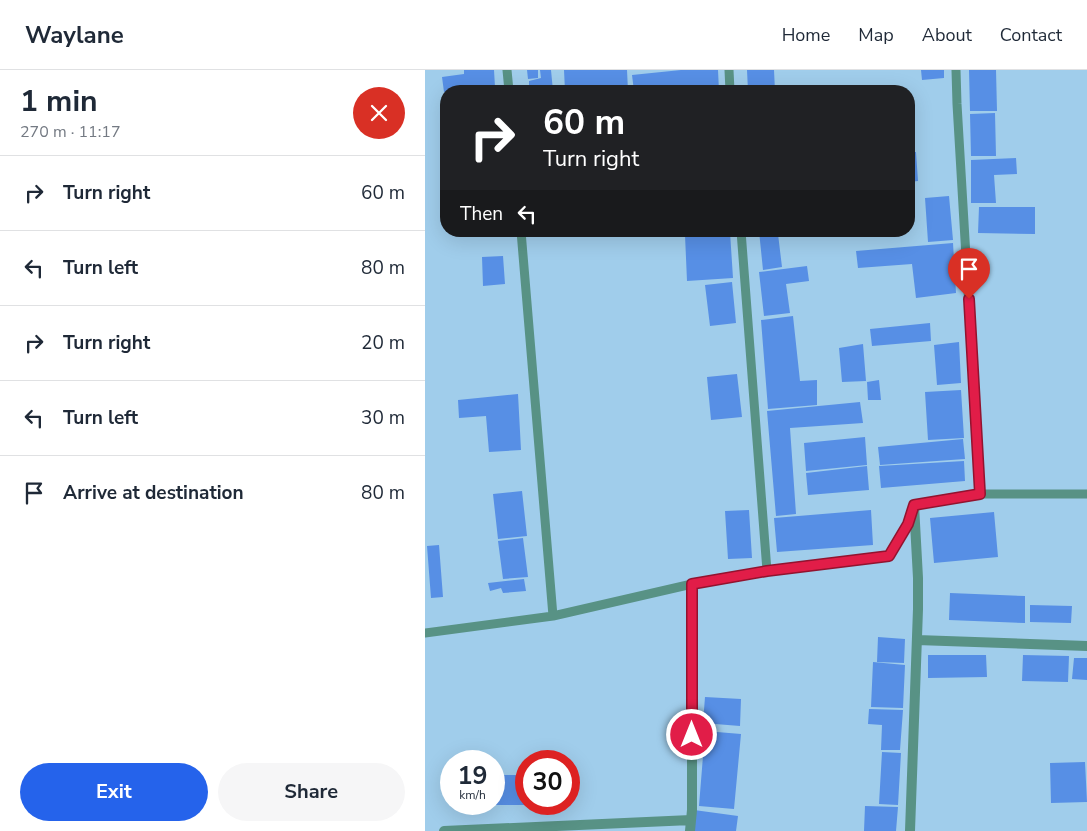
<!DOCTYPE html>
<meta charset="utf-8">
<style>
:root{--surface:#fff;--page:#f6f6f7;--text:#1f2937;--muted:#747a83;--line:#e0e1e3;--accent:#2563eb}
body{margin:0;font-family:"Nunito Sans",sans-serif;background:var(--page);color:var(--text);height:100vh;display:flex;flex-direction:column;font-size:19px;white-space:nowrap}
*{box-sizing:border-box;margin:0}
p{font-size:16px;color:var(--muted)}
.icon{flex:none;width:28px;height:28px;fill:none;stroke:currentColor;stroke-width:2;stroke-linecap:round;stroke-linejoin:round}
.map{position:relative;flex:1;overflow:hidden}
.panel{display:flex;flex-direction:column;background:var(--surface);width:425px}
.panel>*{flex:none}
.guide{position:absolute;left:15px;top:15px;width:475px;height:152px;border-radius:20px;box-shadow:0 5px 20px #0002;background:#202124;color:#fff;overflow:hidden}
.speed{position:absolute;left:15px;top:680px;display:flex;gap:10px;font-size:25px;font-weight:700;text-align:center}
.speed>*{display:grid;place-content:center;width:65px;height:65px;border-radius:50%;background:var(--surface);box-shadow:0 5px 20px #0002;line-height:1}
.speed small{font-size:12px;font-weight:400}
.speed .limit{border:8px solid #d22;background:#fff;color:#111}
.pin{position:absolute;display:grid;place-items:center;width:42px;height:42px;color:#fff;margin:-51px -21px;border-radius:50% 50% 50% 0;rotate:-45deg;box-shadow:0 0 5px #0007}
.pin .icon{rotate:45deg}
.me{position:absolute;width:55px;margin:-28px;rotate:0deg;stroke-linejoin:round;filter:drop-shadow(0 0 4px #0008)}
.turn{display:flex;align-items:center;gap:18px;height:105px;padding:0 20px;font-size:22px}
.turn .icon{width:65px;height:65px;stroke-width:2.5}
.turn b{display:block;font-size:35px;line-height:42px}
.then{display:flex;align-items:center;height:48px;padding:0 20px;background:#0003;gap:10px;font-size:19px}
.round{display:grid;place-items:center;flex:none;width:52px;height:52px;border-radius:26px;background:var(--page)}
.head{display:flex;align-items:center;justify-content:space-between;height:85px;padding:0 20px}
h1{font-size:30px;font-weight:700;line-height:38px}
.cta{display:flex;gap:10px;margin-top:auto;padding:10px 20px}
.cta a{flex:1;height:58px;border-radius:30px;background:var(--accent);color:#fff;font-size:20px;font-weight:700;line-height:58px;text-align:center}
.cta a+a{background:var(--page);color:var(--text)}
ul{padding:0;list-style:none}
li{display:flex;align-items:center;gap:15px;height:75px;padding:0 20px;border-top:1px solid var(--line)}
li div{flex:1}
li b{display:block;font-size:19px}
li em{font-style:normal}
header{display:flex;align-items:center;gap:30px;box-sizing:border-box;height:70px;padding:0 25px;background:var(--surface);border-bottom:1px solid var(--line)}
header strong{font-size:24px}
nav{display:flex;gap:28px;margin-inline-start:auto;font-size:18px}
main{display:flex;flex:1;min-height:0}
.map>svg:first-child{display:block}
</style>
<header>
<strong>Waylane</strong>
<nav><a>Home</a><a>Map</a><a>About</a><a>Contact</a></nav>
</header>
<main>
<section class="panel">
<div class="head"><div><h1>1 min</h1><p>270 m · 11:17</p></div><a class="round" style="background:#d93025;color:#fff"><svg class="icon" aria-label="close" viewBox="0 0 24 24"><path d="M6 6l12 12M18 6L6 18"/></svg></a></div>
<ul>
<li><svg class="icon" aria-label="right" viewBox="0 0 24 24"><path d="M7 20v-9h11M14 6l5 5-5 5"/></svg><div><b>Turn right</b></div><em>60 m</em></li>
<li><svg class="icon" aria-label="left" viewBox="0 0 24 24"><path d="M17 20v-9H6M10 6l-5 5 5 5"/></svg><div><b>Turn left</b></div><em>80 m</em></li>
<li><svg class="icon" aria-label="right" viewBox="0 0 24 24"><path d="M7 20v-9h11M14 6l5 5-5 5"/></svg><div><b>Turn right</b></div><em>20 m</em></li>
<li><svg class="icon" aria-label="left" viewBox="0 0 24 24"><path d="M17 20v-9H6M10 6l-5 5 5 5"/></svg><div><b>Turn left</b></div><em>30 m</em></li>
<li><svg class="icon" aria-label="arrive" viewBox="0 0 24 24"><path d="M6 21V4h12l-3 4 3 4H6"/></svg><div><b>Arrive at destination</b></div><em>80 m</em></li>
</ul>
<div class="cta"><a>Exit</a><a>Share</a></div>
</section>
<div class="map">
<svg width="662" height="761" viewBox="0 0 662 761">
<rect width="100%" height="100%" fill="#a0cdeb"/>
<path fill="#578fe5" d="M 39,0 L 69,0 L 70,17 L 19,22 L 17,7 L 39,4 Z
M 102,0 L 113,0 L 113,8 L 103,9 Z
M 115,0 L 126,0 L 128,21 L 104,21 L 104,11 L 116,8 Z
M 139,0 L 202,0 L 203,21 L 140,21 Z
M 256,0 L 293,0 L 294,21 L 209,21 L 207,5 Z
M 322,0 L 349,0 L 350,21 L 323,21 Z
M 496,0 L 519,0 L 519,8 L 497,10 Z
M 544,0 L 571,0 L 572,41 L 545,41 Z
M 570,43 L 571,86 L 546,86 L 545,44 Z
M 484,82 L 491,82 L 493,111 L 484,112 Z
M 591,88 L 592,104 L 569,105 L 571,133 L 546,133 L 546,90 Z
M 524,126 L 528,170 L 503,172 L 500,128 Z
M 554,137 L 610,137 L 610,164 L 553,163 Z
M 334,161 L 364,161 L 364,163 L 353,164 L 357,197 L 338,200 Z
M 305,162 L 308,208 L 262,211 L 260,165 Z
M 528,173 L 531,223 L 491,228 L 487,194 L 433,198 L 431,181 Z
M 78,186 L 80,214 L 58,216 L 57,187 Z
M 382,196 L 384,211 L 361,214 L 365,243 L 339,246 L 334,202 Z
M 307,212 L 311,253 L 285,256 L 280,215 Z
M 368,246 L 375,311 L 392,310 L 392,335 L 343,339 L 336,250 Z
M 505,253 L 506,271 L 447,276 L 445,259 Z
M 534,272 L 536,313 L 512,315 L 509,275 Z
M 438,274 L 441,311 L 417,312 L 414,278 Z
M 312,304 L 317,347 L 286,350 L 282,307 Z
M 454,310 L 456,330 L 443,330 L 442,312 Z
M 536,320 L 539,368 L 503,370 L 500,322 Z
M 93,324 L 96,380 L 64,382 L 61,346 L 34,348 L 33,330 Z
M 435,332 L 438,353 L 365,358 L 371,444 L 351,446 L 342,341 Z
M 440,367 L 442,395 L 381,401 L 379,373 Z
M 538,369 L 540,389 L 455,395 L 453,377 Z
M 539,391 L 540,411 L 456,418 L 454,396 Z
M 442,396 L 444,420 L 383,425 L 381,403 Z
M 97,421 L 102,466 L 73,469 L 68,424 Z
M 324,440 L 327,488 L 303,489 L 300,441 Z
M 446,440 L 448,475 L 352,482 L 349,448 Z
M 569,442 L 573,487 L 509,493 L 505,448 Z
M 98,468 L 103,507 L 78,509 L 73,471 Z
M 14,475 L 18,527 L 6,528 L 2,476 Z
M 99,509 L 101,521 L 78,523 L 76,518 L 65,521 L 63,513 Z
M 525,523 L 600,526 L 600,553 L 524,550 Z
M 605,535 L 647,536 L 646,553 L 605,552 Z
M 453,567 L 480,569 L 479,593 L 452,592 Z
M 503,585 L 561,585 L 562,607 L 503,608 Z
M 598,585 L 644,586 L 643,612 L 597,611 Z
M 649,588 L 662,588 L 662,610 L 647,609 Z
M 448,592 L 480,595 L 478,638 L 446,637 Z
M 280,627 L 316,629 L 315,656 L 278,653 Z
M 444,639 L 478,640 L 475,680 L 456,680 L 457,655 L 443,654 Z
M 280,661 L 316,664 L 309,739 L 274,736 Z
M 457,682 L 476,683 L 473,735 L 454,734 Z
M 660,692 L 662,732 L 626,733 L 625,693 Z
M 69,705 L 101,705 L 101,735 L 69,735 Z
M 440,736 L 473,737 L 471,761 L 439,761 Z
M 269,740 L 313,746 L 311,761 L 267,761 Z"/>
<g fill="none" stroke-linecap="round" stroke-linejoin="round">
<path stroke="#589285" stroke-width="9" d="M 82,0 L 84,21
M 304,0 L 305,21
M 531,0 L 532,34 L 555,424
M 96,161 L 128,546
M 342,501 L 464,486 L 483,454 L 489,435 L 555,424 L 662,424
M 0,563 L 128,546 L 267,514 L 342,501 L 316,161"/>
<path stroke="#589285" stroke-width="10" d="M 492,570 L 662,576
M 19,761 L 266,750
M 265,761 L 267,740 L 267,514
M 485,761 L 493,539 L 493,508 L 489,435"/>
</g>
<g fill="none" stroke-linecap="round" stroke-linejoin="round">
<defs>
<path id="route" d="M 267,665 L 267,514 L 342,501 L 464,486 L 483,454 L 489,435 L 555,424 L 544,229"/>
</defs>
<use href="#route" stroke="#92132f" stroke-width="12"/>
<use href="#route" stroke="#e11d48" stroke-width="9"/>
</g>
</svg>
<div class="speed"><div>19<small>km/h</small></div><div class="limit">30</div></div>
<div class="pin" style="left:544px;top:229px;background:#d93025"><svg class="icon" aria-label="arrive" viewBox="0 0 24 24"><path d="M6 21V4h12l-3 4 3 4H6"/></svg></div>
<svg class="me" style="left:267px;top:665px" viewBox="-20 -20 40 40"><circle r="17" fill="#e11d48" stroke="#fff" stroke-width="3"/><path d="M0-11L8 9 0 5-8 9z" fill="#fff"/></svg>
<div class="guide">
<div class="turn"><svg class="icon" aria-label="right" viewBox="0 0 24 24"><path d="M7 20v-9h11M14 6l5 5-5 5"/></svg><div><b>60 m</b>Turn right</div></div>
<div class="then">Then<svg class="icon" aria-label="left" viewBox="0 0 24 24"><path d="M17 20v-9H6M10 6l-5 5 5 5"/></svg></div>
</div>
</div>
</main>
